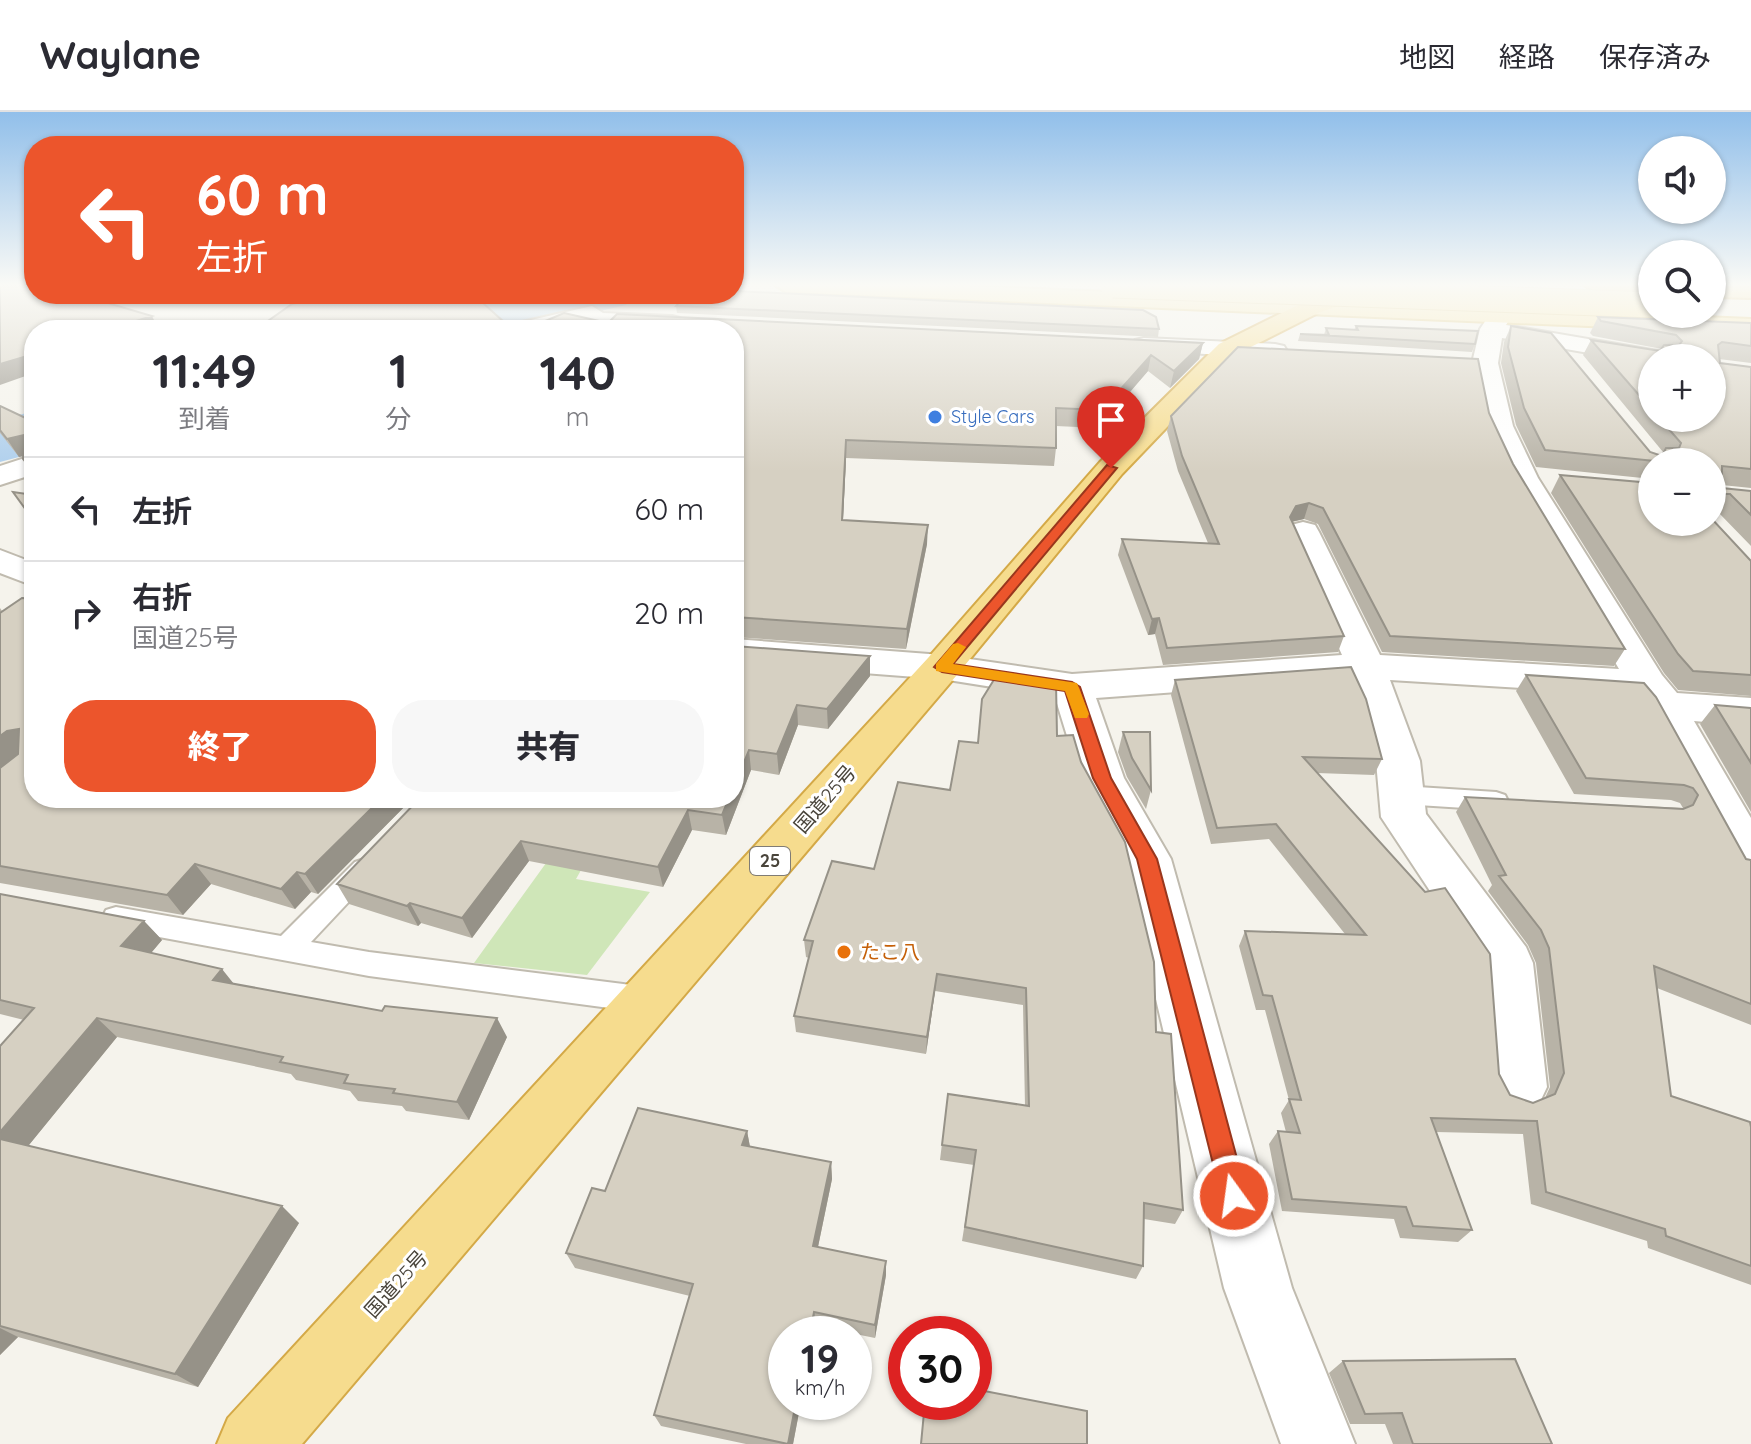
<!DOCTYPE html>
<html lang="ja">
<meta charset="utf-8">
<style>
:root{--surface:#fff;--page:#f7f7f7;--text:#2b2b33;--muted:#7c7c81;--line:#e1e1e2;--accent:#ec552c}
body{margin:0;font-family:Quicksand,"Noto Sans JP",sans-serif;background:var(--page);color:var(--text);height:100vh;display:flex;flex-direction:column;font-size:30px;white-space:nowrap}
*{box-sizing:border-box;margin:0}
p{font-size:26px;color:var(--muted)}
.icon{flex:none;width:44px;height:44px;fill:none;stroke:currentColor;stroke-width:2;stroke-linecap:round;stroke-linejoin:round}
.map{position:relative;flex:1;overflow:hidden}
.panel{position:absolute;left:24px;top:208px;width:720px;height:488px;display:flex;flex-direction:column;background:var(--surface);border-radius:32px;box-shadow:0 2px 6px #0004}
.panel>*{flex:none}
.guide{position:absolute;left:24px;top:24px;width:720px;height:168px;border-radius:32px;box-shadow:0 2px 6px #0004;background:#ec552c;color:#fff;overflow:hidden}
.tools{position:absolute;left:1638px;top:24px;display:grid;gap:16px}
.tools a{display:grid;place-items:center;width:88px;height:88px;border-radius:50%;background:var(--surface);box-shadow:0 2px 6px #0004;font-size:40px}
.speed{position:absolute;left:768px;top:1204px;display:flex;gap:16px;font-size:40px;font-weight:700;text-align:center}
.speed>*{display:grid;place-content:center;width:104px;height:104px;border-radius:50%;background:var(--surface);box-shadow:0 2px 6px #0004;line-height:1}
.speed small{font-size:20px;font-weight:400}
.speed .limit{border:12px solid #d22;background:#fff;color:#111}
.pin{position:absolute;display:grid;place-items:center;width:68px;height:68px;color:#fff;margin:-82px -34px;border-radius:50% 50% 50% 0;rotate:-45deg;box-shadow:0 0 8px #0007}
.pin .icon{rotate:45deg}
.me{position:absolute;width:88px;margin:-44px;rotate:346deg;stroke-linejoin:round;filter:drop-shadow(0 0 6px #0008)}
.turn{display:flex;align-items:center;gap:28px;height:168px;padding:0 40px;font-size:36px}
.turn .icon{width:104px;height:104px;stroke-width:2.5}
.turn b{display:block;font-size:56px;line-height:68px}
.eta{display:flex;justify-content:space-evenly;align-items:center;height:136px;text-align:center}
.eta b{font-size:48px;font-weight:800;line-height:56px}
.cta{display:flex;gap:16px;margin-top:auto;padding:16px 40px}
.cta a{flex:1;height:92px;border-radius:32px;background:var(--accent);color:#fff;font-size:32px;font-weight:800;line-height:92px;text-align:center}
.cta a+a{background:var(--page);color:var(--text)}
ul{padding:0;list-style:none}
li{display:flex;align-items:center;gap:24px;height:104px;padding:0 40px;border-top:2px solid var(--line)}
li div{flex:1}
li b{display:block;font-size:30px}
li em{font-style:normal}
header{display:flex;align-items:center;gap:48px;box-sizing:border-box;height:112px;padding:0 40px;background:var(--surface);border-bottom:2px solid var(--line)}
header strong{font-size:38px}
nav{display:flex;gap:44px;margin-inline-start:auto;font-size:28px}
.map>svg:first-child{display:block}
</style>
<header>
<strong>Waylane</strong>
<nav><a>地図</a><a>経路</a><a>保存済み</a></nav>
</header>
<div class="map">
<svg width="1751" height="1332" viewBox="0 0 1751 1332">
<rect width="100%" height="100%" fill="#f5f3ec"/>
<path fill="#cfe6b8" d="M 567,722 L 598,728 L 576,767 L 650,780 L 587,863 L 474,851 Z"/>
<g fill="none" stroke-linecap="round" stroke-linejoin="round">
<path fill="#aecfed" fill-rule="evenodd" d="M 534,182 L 634,182 L 626,193 L 518,218 L 416,218 L 424,206 Z
M 34,299 L 34,341 L 0,350 L 0,308 Z"/>
<defs>
<path id="service" d="M 1402,674 L 1496,680 L 1505,683 L 1508,689 L 1505,695 L 1496,698 L 1402,692 L 1393,689 L 1390,683 L 1393,677 Z
M 364,747 L 373,750 L 377,757 L 373,764 L 311,830 L 369,840 L 647,875 L 657,879 L 662,888 L 657,897 L 647,901 L 369,864 L 116,817 L 106,814 L 102,806 L 106,798 L 116,795 L 281,824 L 355,750 Z"/>
<path id="minor" d="M 592,194 L 603,201 L 672,204 L 680,206 L 684,211 L 680,216 L 672,218 L 570,213 L 548,218 L 505,218 L 509,213 Z
M 1500,197 L 1508,199 L 1512,204 L 1506,213 L 1658,239 L 1667,241 L 1670,246 L 1652,246 L 1652,252 L 1502,226 L 1498,251 L 1513,314 L 1538,366 L 1662,563 L 1677,581 L 1751,586 L 1751,614 L 1694,609 L 1751,706 L 1751,766 L 1734,761 L 1647,599 L 1635,583 L 1390,568 L 1420,649 L 1426,702 L 1526,835 L 1533,851 L 1547,975 L 1538,994 L 1518,1002 L 1498,994 L 1489,975 L 1481,856 L 1381,705 L 1376,649 L 1351,567 L 1096,586 L 1124,666 L 1171,747 L 1292,1176 L 1355,1332 L 1281,1332 L 1224,1176 L 1123,747 L 1080,666 L 1055,585 L 942,567 L 734,551 L 734,527 L 942,543 L 1072,562 L 1342,543 L 1287,420 L 1291,413 L 1303,410 L 1315,413 L 1319,420 L 1380,543 L 1619,557 L 1508,366 L 1485,314 L 1472,251 L 1480,217 L 1492,199 Z
M 1144,226 L 1275,232 L 1284,234 L 1287,239 L 1284,244 L 1275,246 L 1135,238 L 1132,233 L 1135,228 Z
M 34,343 L 34,362 L 0,373 L 0,354 Z
M 0,438 L 34,451 L 34,474 L 0,461 Z"/>
<path id="primary" d="M 775,173 L 945,173 L 1751,207 L 1751,221 L 786,180 Z"/>
<path id="trunk" d="M 1355,173 L 1385,174 L 1382,179 L 1318,201 L 1237,242 L 1122,362 L 956,564 L 302,1332 L 217,1332 L 228,1306 L 928,546 L 1100,350 L 1219,232 L 1302,191 Z"/>
<path id="motorway" d="M 1584,173 L 1652,173 L 1652,182 L 1595,180 Z
M 1712,173 L 1751,173 L 1751,186 L 1712,185 Z"/>
</defs>
<use href="#service" stroke="#c0bbaf" stroke-width="4"/>
<use href="#minor" stroke="#c0bbaf" stroke-width="4"/>
<use href="#primary" stroke="#ddc372" stroke-width="4"/>
<use href="#trunk" stroke="#d4a947" stroke-width="4"/>
<use href="#motorway" stroke="#d4a947" stroke-width="4"/>
<use href="#service" fill="#fff" fill-rule="evenodd"/>
<use href="#minor" fill="#fff" fill-rule="evenodd"/>
<use href="#primary" fill="#f8e5a3" fill-rule="evenodd"/>
<use href="#trunk" fill="#f6dc8e" fill-rule="evenodd"/>
<use href="#motorway" fill="#f5d378" fill-rule="evenodd"/>
<defs>
<path id="primary-bridge" d="M 1113,173 L 1652,193"/>
</defs>
<use href="#primary-bridge" stroke="#ddc372" stroke-width="27" stroke-linecap="butt"/>
<use href="#primary-bridge" stroke="#f8e5a3" stroke-width="25"/>
</g>
<path fill="#b8b3a7" fill-rule="evenodd" d="M 676,194 L 1159,217 L 1158,225 L 677,201 Z
M 1598,205 L 1751,211 L 1751,251 L 1719,247 L 1720,251 L 1751,255 L 1751,376 L 1722,373 L 1722,376 L 1751,379 L 1751,434 L 1718,400 L 1714,400 L 1712,403 L 1712,350 L 1652,350 L 1652,367 L 1536,355 L 1516,313 L 1501,251 L 1504,230 L 1511,214 L 1650,340 L 1660,344 L 1663,340 L 1583,243 L 1591,228 L 1660,239 L 1662,237 L 1593,224 L 1590,221 ZM 1652,246 L 1712,306 L 1652,306 Z
M 608,211 L 1203,231 L 1199,247 L 1170,276 L 1148,259 L 1099,316 L 1056,314 L 1056,336 L 1054,354 L 846,346 L 843,408 L 927,432 L 906,537 L 734,525 L 734,218 Z
M 1356,214 L 1475,232 L 1472,240 L 1298,229 L 1300,222 L 1324,223 L 1326,216 L 1354,218 Z
M 0,294 L 34,310 L 34,363 L 23,347 L 23,344 L 19,345 L 0,321 Z
M 1489,301 L 1513,352 L 1625,537 L 1614,554 L 1382,540 L 1318,412 L 1304,407 L 1292,410 L 1344,524 L 1338,540 L 1163,553 L 1155,522 L 1148,523 L 1118,443 L 1122,427 L 1208,431 L 1178,359 L 1167,319 L 1171,304 Z
M 1560,363 L 1751,449 L 1751,584 L 1678,578 L 1664,561 L 1551,381 Z
M 0,496 L 2,499 L 34,686 L 413,686 L 318,782 L 311,780 L 295,797 L 211,772 L 183,803 L 0,771 Z
M 734,534 L 870,564 L 828,617 L 798,613 L 779,663 L 751,658 L 726,723 L 692,718 L 663,775 L 529,749 L 472,826 L 421,811 L 418,814 L 349,792 L 337,772 Z
M 1526,563 L 1644,571 L 1746,747 L 1751,748 L 1751,913 L 1657,876 L 1671,984 L 1751,1015 L 1751,1173 L 1648,1136 L 1647,1129 L 1531,1092 L 1523,1022 L 1436,1020 L 1472,1118 L 1458,1130 L 1400,1126 L 1394,1107 L 1282,1099 L 1269,1032 L 1278,1019 L 1286,1020 L 1281,1001 L 1289,988 L 1265,898 L 1256,898 L 1239,834 L 1245,819 L 1345,822 L 1269,727 L 1211,732 L 1171,583 L 1175,568 L 1382,647 L 1374,663 L 1317,661 L 1499,962 L 1510,983 L 1533,991 L 1545,986 L 1550,975 L 1536,851 L 1528,833 L 1488,779 L 1492,773 L 1456,700 L 1465,685 L 1683,696 L 1680,691 L 1671,688 L 1574,682 L 1516,579 Z
M 1715,593 L 1751,596 L 1751,700 L 1700,612 Z
M 1123,620 L 1151,678 L 1146,697 L 1127,665 L 1118,640 Z
M 1057,624 L 1156,920 L 1183,1098 L 1175,1112 L 1144,1107 L 1143,1154 L 1136,1167 L 962,1129 L 974,1053 L 940,1048 L 948,982 L 1025,994 L 1023,893 L 935,879 L 926,942 L 796,920 L 794,904 L 809,846 L 806,845 L 804,828 L 874,757 L 950,678 L 978,631 Z
M 0,782 L 144,809 L 162,828 L 151,841 L 234,872 L 507,925 L 469,1008 L 406,999 L 402,994 L 358,989 L 350,979 L 296,968 L 291,962 L 117,925 L 28,1034 L 299,1111 L 198,1275 L 18,1225 L 0,1243 L 0,934 L 24,908 L 0,902 Z
M 747,1019 L 750,1035 L 831,1050 L 832,1067 L 818,1135 L 886,1149 L 886,1163 L 875,1226 L 816,1214 L 786,1290 L 801,1290 L 793,1332 L 746,1332 L 661,1314 L 654,1303 L 690,1184 L 575,1156 L 566,1141 L 605,1079 Z
M 1343,1249 L 1552,1332 L 1393,1332 L 1385,1312 L 1350,1312 L 1329,1261 Z"/>
<path fill="#969288" d="M 152,204 L 159,218 L 108,218 Z
M 1203,231 L 1199,247 L 1170,276 L 1174,259 Z
M 34,242 L 34,261 L 0,273 L 0,252 Z
M 1151,243 L 1148,259 L 1099,316 L 1102,298 Z
M 24,323 L 34,341 L 19,345 L 7,327 Z
M 846,328 L 846,346 L 842,427 L 842,408 Z
M 1309,391 L 1304,407 L 1290,410 L 1290,405 L 1296,394 Z
M 928,413 L 927,432 L 906,537 L 907,517 Z
M 1159,506 L 1155,522 L 1148,523 L 1152,507 Z
M 870,544 L 870,564 L 828,617 L 827,597 Z
M 797,593 L 798,613 L 779,663 L 777,642 Z
M 19,617 L 34,635 L 0,657 L 0,624 L 7,619 Z
M 749,638 L 751,658 L 726,723 L 722,703 L 729,686 L 734,686 L 734,675 Z
M 382,686 L 413,686 L 318,782 L 305,762 Z
M 688,698 L 692,718 L 663,775 L 658,755 Z
M 521,729 L 529,749 L 472,826 L 462,806 Z
M 195,752 L 211,772 L 183,803 L 167,783 Z
M 297,760 L 311,780 L 295,797 L 281,777 Z
M 410,791 L 421,811 L 418,814 L 407,794 Z
M 144,809 L 162,828 L 140,854 L 121,834 Z
M 222,857 L 238,877 L 213,868 Z
M 937,862 L 935,879 L 926,942 L 927,925 Z
M 97,906 L 117,925 L 20,1044 L 0,1030 L 0,1020 Z
M 497,906 L 507,925 L 469,1008 L 457,990 Z
M 747,1019 L 750,1035 L 742,1033 Z
M 831,1050 L 832,1067 L 815,1149 L 813,1134 Z
M 282,1094 L 299,1111 L 198,1275 L 175,1262 Z
M 886,1149 L 886,1163 L 875,1226 L 875,1213 Z
M 814,1200 L 816,1214 L 814,1222 L 810,1222 Z
M 0,1216 L 18,1225 L 0,1243 Z
M 796,1290 L 801,1290 L 793,1332 L 788,1332 Z"/>
<path fill="#d6d0c2" stroke="#969288" stroke-width="2" d="M 0,173 L 34,173 L 34,182 L 77,182 L 152,204 L 108,218 L 34,218 L 34,242 L 0,252 Z
M 734,179 L 1143,198 L 1156,205 L 1159,217 L 676,194 L 686,182 L 734,182 Z
M 337,182 L 473,182 L 513,218 L 269,218 L 265,211 L 292,192 Z
M 564,201 L 608,211 L 617,202 L 1203,231 L 1174,259 L 1151,243 L 1102,298 L 1056,296 L 1056,336 L 846,328 L 842,408 L 928,413 L 907,517 L 734,505 L 734,218 L 524,218 Z
M 1598,205 L 1751,211 L 1751,234 L 1722,230 L 1718,233 L 1720,251 L 1751,255 L 1751,357 L 1722,354 L 1722,376 L 1751,379 L 1751,403 L 1730,382 L 1722,382 L 1721,389 L 1712,389 L 1712,350 L 1665,350 L 1545,338 L 1524,296 L 1508,235 L 1511,214 L 1551,221 L 1650,340 L 1662,344 L 1666,336 L 1679,336 L 1681,331 L 1659,306 L 1712,306 L 1712,246 L 1652,246 L 1652,298 L 1591,228 L 1660,239 L 1664,233 L 1679,233 L 1682,229 L 1676,223 L 1601,209 Z
M 1356,214 L 1478,219 L 1475,232 L 1300,222 L 1329,223 L 1326,216 L 1358,218 Z
M 1238,235 L 1478,247 L 1489,301 L 1513,352 L 1625,537 L 1390,524 L 1323,396 L 1309,391 L 1296,394 L 1290,405 L 1344,524 L 1167,536 L 1159,506 L 1152,507 L 1122,427 L 1219,432 L 1182,344 L 1171,304 Z
M 0,294 L 34,310 L 34,360 L 23,347 L 24,323 L 7,327 L 0,318 Z
M 1560,363 L 1652,371 L 1652,410 L 1712,410 L 1712,407 L 1751,449 L 1751,563 L 1693,559 L 1678,542 Z
M 13,380 L 34,383 L 34,409 Z
M 22,486 L 34,487 L 34,686 L 382,686 L 305,762 L 297,760 L 281,777 L 195,752 L 167,783 L 0,754 L 0,656 L 18,642 L 19,617 L 7,619 L 0,624 L 0,501 Z
M 734,534 L 870,544 L 827,597 L 797,593 L 777,642 L 749,638 L 734,675 Z
M 1351,555 L 1366,587 L 1382,647 L 1303,645 L 1425,780 L 1445,776 L 1490,842 L 1499,962 L 1510,983 L 1533,991 L 1555,982 L 1564,961 L 1549,836 L 1541,818 L 1499,764 L 1506,763 L 1465,685 L 1683,697 L 1693,693 L 1698,683 L 1693,676 L 1684,673 L 1586,666 L 1526,563 L 1644,571 L 1656,585 L 1746,747 L 1751,748 L 1751,892 L 1654,854 L 1671,984 L 1750,1010 L 1751,1015 L 1751,1154 L 1666,1124 L 1665,1117 L 1546,1080 L 1537,1009 L 1431,1006 L 1472,1118 L 1413,1114 L 1406,1095 L 1292,1087 L 1278,1019 L 1300,1021 L 1289,987 L 1301,988 L 1272,884 L 1263,883 L 1245,819 L 1366,823 L 1276,712 L 1217,716 L 1175,568 Z
M 995,566 L 1056,571 L 1057,624 L 1073,623 L 1081,650 L 1125,730 L 1154,850 L 1156,920 L 1171,922 L 1183,1098 L 1144,1091 L 1143,1154 L 965,1115 L 976,1038 L 942,1033 L 948,982 L 1029,994 L 1026,876 L 937,862 L 927,925 L 794,904 L 813,829 L 804,828 L 832,749 L 874,757 L 898,670 L 950,678 L 959,629 L 978,631 L 982,587 Z
M 1715,593 L 1751,596 L 1751,651 Z
M 1123,620 L 1150,620 L 1151,678 L 1132,646 Z
M 420,686 L 729,686 L 722,703 L 688,698 L 658,755 L 521,729 L 462,806 L 410,791 L 407,794 L 337,772 Z
M 0,782 L 144,809 L 121,834 L 222,857 L 213,868 L 382,899 L 385,894 L 497,906 L 457,990 L 393,981 L 395,977 L 344,971 L 348,963 L 280,950 L 283,945 L 97,906 L 0,1020 L 0,934 L 34,896 L 0,888 Z
M 638,996 L 747,1019 L 742,1033 L 831,1050 L 813,1134 L 886,1149 L 875,1213 L 814,1200 L 810,1222 L 786,1222 L 786,1290 L 796,1290 L 788,1332 L 654,1303 L 693,1172 L 566,1141 L 592,1076 L 605,1079 Z
M 0,1027 L 282,1094 L 175,1262 L 0,1214 Z
M 1515,1247 L 1552,1332 L 1413,1332 L 1402,1301 L 1365,1302 L 1343,1249 Z
M 974,1277 L 1087,1299 L 1087,1332 L 921,1332 L 925,1290 L 974,1290 Z"/>
<linearGradient id="sky" x2="0" y2="1"><stop stop-color="#91bfea"/><stop offset="0.48" stop-color="#fafaf6"/><stop offset="1" stop-color="#fafaf6" stop-opacity="0"/></linearGradient>
<rect width="1751" height="360" fill="url(#sky)"/>
<path fill="#ec552c" stroke="#99371d" stroke-width="2" d="M 1107,353 L 1117,356 L 953,552 L 1072,570 L 1080,575 L 1111,666 L 1157,747 L 1247,1084 L 1244,1093 L 1234,1097 L 1225,1093 L 1221,1084 L 1137,747 L 1093,666 L 1065,579 L 942,560 L 934,555 Z"/>
<path fill="#f59e0b" d="M 958,531 L 966,535 L 953,552 L 1077,571 L 1089,602 L 1087,606 L 1075,606 L 1065,579 L 936,559 L 936,552 L 953,532 Z"/>
<circle fill="#3f7fe0" stroke="#fff" stroke-width="3" cx="935" cy="305" r="8"/>
<circle fill="#e8710a" stroke="#fff" stroke-width="3" cx="844" cy="840" r="8"/>
<g text-anchor="middle" stroke-width="6" stroke-linejoin="round" paint-order="stroke">
<g font-size="18" fill="#366cbe" stroke="#fff" text-anchor="start">
<text x="951" y="311">Style Cars</text>
</g>
<rect fill="#fff" stroke="#807c75" stroke-width="2" x="750" y="735" width="40" height="28" rx="6"/>
<g font-size="18" font-weight="bold" fill="#49443a">
<text x="770" y="755">25</text>
</g>
<g font-size="20" fill="#49443a" stroke="#fff">
<text transform="translate(825 687) rotate(-49)" y="7">国道25号</text>
<text transform="translate(396 1172) rotate(-48)" y="7">国道25号</text>
</g>
<g font-size="20" fill="#c56008" stroke="#fff" text-anchor="start">
<text x="860" y="847">たこ八</text>
</g>
</g>
</svg>
<div class="tools">
<a><svg class="icon" aria-label="sound" viewBox="0 0 24 24"><path d="M4 9h4l5-4v14l-5-4H4zM17 9q2 3 0 6"/></svg></a>
<a><svg class="icon" aria-label="search" viewBox="0 0 24 24"><circle cx="10" cy="10" r="6"/><path d="M15 15l6 6"/></svg></a>
<a>+</a>
<a>−</a>
</div>
<div class="speed"><div>19<small>km/h</small></div><div class="limit">30</div></div>
<div class="pin" style="left:1111px;top:356px;background:#d93025"><svg class="icon" aria-label="arrive" viewBox="0 0 24 24"><path d="M6 21V4h12l-3 4 3 4H6"/></svg></div>
<svg class="me" style="left:1234px;top:1084px" viewBox="-20 -20 40 40"><circle r="17" fill="#ec552c" stroke="#fff" stroke-width="3"/><path d="M0-11L8 9 0 5-8 9z" fill="#fff"/></svg>
<div class="guide">
<div class="turn"><svg class="icon" aria-label="left" viewBox="0 0 24 24"><path d="M17 20v-9H6M10 6l-5 5 5 5"/></svg><div><b>60 m</b>左折</div></div>
</div>
<section class="panel">
<div class="eta">
<div><b>11:49</b><p>到着</p></div>
<div><b>1</b><p>分</p></div>
<div><b>140</b><p>m</p></div>
</div>
<ul>
<li><svg class="icon" aria-label="left" viewBox="0 0 24 24"><path d="M17 20v-9H6M10 6l-5 5 5 5"/></svg><div><b>左折</b></div><em>60 m</em></li>
<li><svg class="icon" aria-label="right" viewBox="0 0 24 24"><path d="M7 20v-9h11M14 6l5 5-5 5"/></svg><div><b>右折</b><p>国道25号</p></div><em>20 m</em></li>
</ul>
<div class="cta"><a>終了</a><a>共有</a></div>
</section>
</div>
